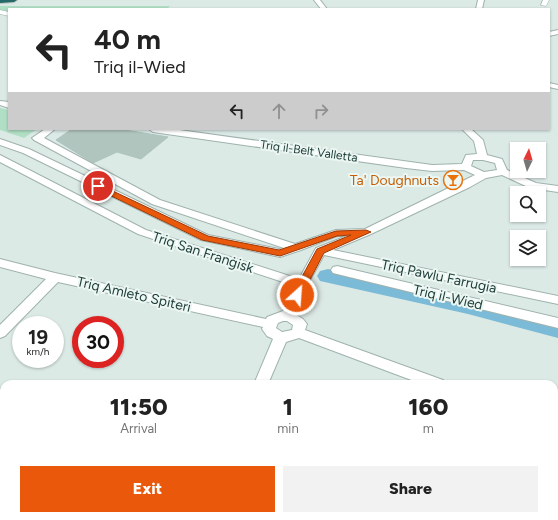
<!DOCTYPE html>
<meta charset="utf-8">
<style>
:root{--surface:#fff;--page:#f2f2f2;--text:#222;--muted:#767676;--accent:#ea580c}
body{margin:0;font-family:Figtree,sans-serif;background:var(--page);color:var(--text);height:100vh;display:flex;flex-direction:column;font-size:15px;white-space:nowrap}
*{box-sizing:border-box;margin:0}
p{font-size:13px;color:var(--muted)}
.icon{flex:none;width:22px;height:22px;fill:none;stroke:currentColor;stroke-width:2;stroke-linecap:round;stroke-linejoin:round}
.map{position:relative;flex:1;overflow:hidden}
.panel{position:absolute;left:0px;top:380px;width:558px;height:140px;display:flex;flex-direction:column;background:var(--surface);border-radius:12px 12px 0 0;box-shadow:0 1px 3px #0004}
.panel>*{flex:none}
.guide{position:absolute;left:8px;top:8px;width:542px;height:122px;border-radius:0px;box-shadow:0 1px 3px #0004;background:#fff;color:var(--text);overflow:hidden}
.needle{width:26px;rotate:5deg}
.controls{position:absolute;left:510px;top:142px;display:grid;gap:8px}
.controls a{display:grid;place-items:center;width:36px;height:36px;border-radius:0px;background:var(--surface);box-shadow:0 1px 3px #0004;font-size:20px}
.speed{position:absolute;left:12px;top:316px;display:flex;gap:8px;font-size:20px;font-weight:700;text-align:center}
.speed>*{display:grid;place-content:center;width:52px;height:52px;border-radius:50%;background:var(--surface);box-shadow:0 1px 3px #0004;line-height:1}
.speed small{font-size:10px;font-weight:400}
.speed .limit{border:6px solid #d22;background:#fff;color:#111}
.pin{position:absolute;display:grid;place-items:center;width:34px;height:34px;color:#fff;margin:-17px;border:2px solid #fff;border-radius:50%;box-shadow:0 1px 4px #0007}
.me{position:absolute;width:44px;margin:-22px;rotate:26deg;stroke-linejoin:round;filter:drop-shadow(0 0 3px #0008)}
.turn{display:flex;align-items:center;gap:14px;height:84px;padding:0 20px;font-size:18px}
.turn .icon{width:52px;height:52px;stroke-width:2.5}
.turn b{display:block;font-size:28px;line-height:34px}
.lanes{display:flex;align-items:center;height:38px;padding:0 20px;background:#0003;justify-content:center;gap:20px;direction:ltr}
.lanes .off{opacity:.35}
.eta{display:flex;justify-content:space-evenly;align-items:center;height:68px;text-align:center}
.eta b{font-size:24px;font-weight:800;line-height:28px}
.primary-button{display:flex;gap:8px;margin-top:auto;padding:8px 20px}
.primary-button a{flex:1;height:46px;border-radius:0px;background:var(--accent);color:#fff;font-size:16px;font-weight:800;line-height:46px;text-align:center}
.primary-button a+a{background:var(--page);color:var(--text)}
.map>svg:first-child{display:block}
</style>
<div class="map">
<svg width="558" height="520" viewBox="0 0 558 520">
<rect width="100%" height="100%" fill="#dceae6"/>
<path fill="#b1dfc5" d="M 0,6 L 170,6 L 167,9 L 9,9 L 9,14 L 0,12 Z
M 0,108 L 9,110 L 9,129 L 37,129 L 24,138 L 0,130 Z"/>
<g fill="none" stroke-linecap="round" stroke-linejoin="round">
<path fill="#7cbbd7" fill-rule="evenodd" d="M 328,269 L 468,298 L 558,322 L 558,338 L 468,314 L 320,281 L 317,276 L 320,271 Z"/>
</g>
<path fill="#b1c5bf" stroke="#aec4be" d="M 72,129 L 119,129 L 168,137 L 141,159 L 117,152 L 93,163 L 56,140 Z"/>
<g fill="none" stroke-linecap="round" stroke-linejoin="round">
<defs>
<path id="lane" d="M 543,0 L 549,0 L 546,6 L 541,5 Z
M 0,10 L 9,12 L 9,16 L 0,14 Z"/>
<path id="street" d="M 314,0 L 320,0 L 327,9 L 321,9 Z
M 478,0 L 484,0 L 482,9 L 476,9 Z
M 558,30 L 558,34 L 549,36 L 549,32 Z
M 549,83 L 558,85 L 558,89 L 549,87 Z
M 0,101 L 9,102 L 9,108 L 0,105 Z
M 45,129 L 55,129 L 44,138 L 160,200 L 295,244 L 336,230 L 365,229 L 475,175 L 464,170 L 432,171 L 406,168 L 153,132 L 149,129 L 172,129 L 432,165 L 462,164 L 466,155 L 477,154 L 474,141 L 462,129 L 471,129 L 483,140 L 487,155 L 502,159 L 507,170 L 536,183 L 558,186 L 558,192 L 530,188 L 502,175 L 486,178 L 470,187 L 371,234 L 333,250 L 558,296 L 558,304 L 324,255 L 308,284 L 295,314 L 303,319 L 307,324 L 305,330 L 443,380 L 445,384 L 422,384 L 299,338 L 286,342 L 268,384 L 254,384 L 273,339 L 267,336 L 262,329 L 263,327 L 58,282 L 5,336 L 0,338 L 0,325 L 46,279 L 0,267 L 0,259 L 55,273 L 266,319 L 267,317 L 283,311 L 295,286 L 138,234 L 0,162 L 0,155 L 146,230 L 299,279 L 316,248 L 347,236 L 337,236 L 301,250 L 280,257 L 201,240 L 23,153 L 0,145 L 0,139 L 29,149 L 208,235 L 279,249 L 284,248 L 152,204 L 34,140 L 32,138 ZM 473,160 L 483,160 L 495,163 L 497,170 L 484,172 L 471,166 ZM 283,321 L 287,321 L 293,325 L 292,330 L 282,332 L 276,328 L 278,323 Z
M 337,266 L 558,318 L 558,328 L 333,273 L 331,270 L 333,267 Z
M 554,420 L 558,421 L 558,435 L 554,433 Z
M 0,469 L 4,470 L 4,486 L 0,484 Z
M 83,516 L 108,516 L 110,520 L 85,520 Z
M 194,516 L 212,516 L 210,520 L 192,520 Z
M 522,516 L 540,516 L 542,520 L 524,520 Z"/>
<path id="highway" d="M 0,0 L 17,0 L 14,2 L 0,3 Z"/>
</defs>
<use href="#lane" stroke="#9fb2ae" stroke-width="1"/>
<use href="#street" stroke="#9fb2ae" stroke-width="2"/>
<use href="#highway" stroke="#bbc4c3" stroke-width="2"/>
<use href="#lane" fill="#fff" fill-rule="evenodd"/>
<use href="#street" fill="#fff" fill-rule="evenodd"/>
<use href="#highway" fill="#256a66" fill-rule="evenodd"/>
</g>
<path fill="#ea580c" stroke="#983908" d="M 98,184 L 208,236 L 279,250 L 336,231 L 366,230 L 371,232 L 324,253 L 302,295 L 297,298 L 292,295 L 317,249 L 351,235 L 337,236 L 280,256 L 202,240 L 95,188 L 95,185 Z"/>
<defs>
<symbol id="bar-ring" viewBox="-11 -11 22 22"><circle r="9.5" fill="#ecf7f3" stroke="#e8710a" stroke-width="1.5"/><path d="M-6-5H6L.8 .8V4.5H3.5V6h-7V4.5H-.8V.8Z" fill="#e8710a"/></symbol>
</defs>
<g fill-rule="evenodd">
<use href="#bar-ring" x="442" y="169" width="22" height="22"/>
</g>
<g text-anchor="middle" stroke-width="4" stroke-linejoin="round" paint-order="stroke">
<g font-size="12" fill="#1c3b37" stroke="#ecf7f3">
<text transform="translate(309 151) rotate(8)" y="4">Triq il-Belt Valletta</text>
</g>
<g font-size="14" fill="#c56008" stroke="#ecf7f3" text-anchor="end">
<text x="439" y="185">Ta' Doughnuts</text>
</g>
<g font-size="14" fill="#1c3b37" stroke="#ecf7f3">
<text transform="translate(203 252) rotate(18)" y="5">Triq San Franġisk</text>
<text transform="translate(439 276) rotate(12)" y="5">Triq Pawlu Farrugia</text>
<text transform="translate(134 294) rotate(13)" y="5">Triq Amleto Spiteri</text>
<text transform="translate(448 297) rotate(13)" y="5">Triq il-Wied</text>
</g>
</g>
</svg>
<div class="controls">
<a><svg class="needle" viewBox="-14 -14 28 28"><path d="M0-13l5 13h-10z" fill="#e53935"/><path d="M0 13l5-13h-10z" fill="#767676"/></svg></a>
<a><svg class="icon" aria-label="search" viewBox="0 0 24 24"><circle cx="10" cy="10" r="6"/><path d="M15 15l6 6"/></svg></a>
<a><svg class="icon" aria-label="layers" viewBox="0 0 24 24"><path d="M12 4l9 5-9 5-9-5zM3 14l9 5 9-5"/></svg></a>
</div>
<div class="speed"><div>19<small>km/h</small></div><div class="limit">30</div></div>
<div class="pin" style="left:98px;top:186px;background:#d93025"><svg class="icon" aria-label="arrive" viewBox="0 0 24 24"><path d="M6 21V4h12l-3 4 3 4H6"/></svg></div>
<svg class="me" style="left:297px;top:295px" viewBox="-20 -20 40 40"><circle r="17" fill="#ea580c" stroke="#fff" stroke-width="3"/><path d="M0-11L8 9 0 5-8 9z" fill="#fff"/></svg>
<div class="guide">
<div class="turn"><svg class="icon" aria-label="left" viewBox="0 0 24 24"><path d="M17 20v-9H6M10 6l-5 5 5 5"/></svg><div><b>40 m</b>Triq il-Wied</div></div>
<div class="lanes"><svg class="icon" aria-label="left" viewBox="0 0 24 24"><path d="M17 20v-9H6M10 6l-5 5 5 5"/></svg><svg class="icon off" aria-label="ahead" viewBox="0 0 24 24"><path d="M12 20V5M6 11l6-6 6 6"/></svg><svg class="icon off" aria-label="right" viewBox="0 0 24 24"><path d="M7 20v-9h11M14 6l5 5-5 5"/></svg></div>
</div>
<section class="panel">
<div class="eta">
<div><b>11:50</b><p>Arrival</p></div>
<div><b>1</b><p>min</p></div>
<div><b>160</b><p>m</p></div>
</div>
<div class="primary-button"><a>Exit</a><a>Share</a></div>
</section>
</div>
